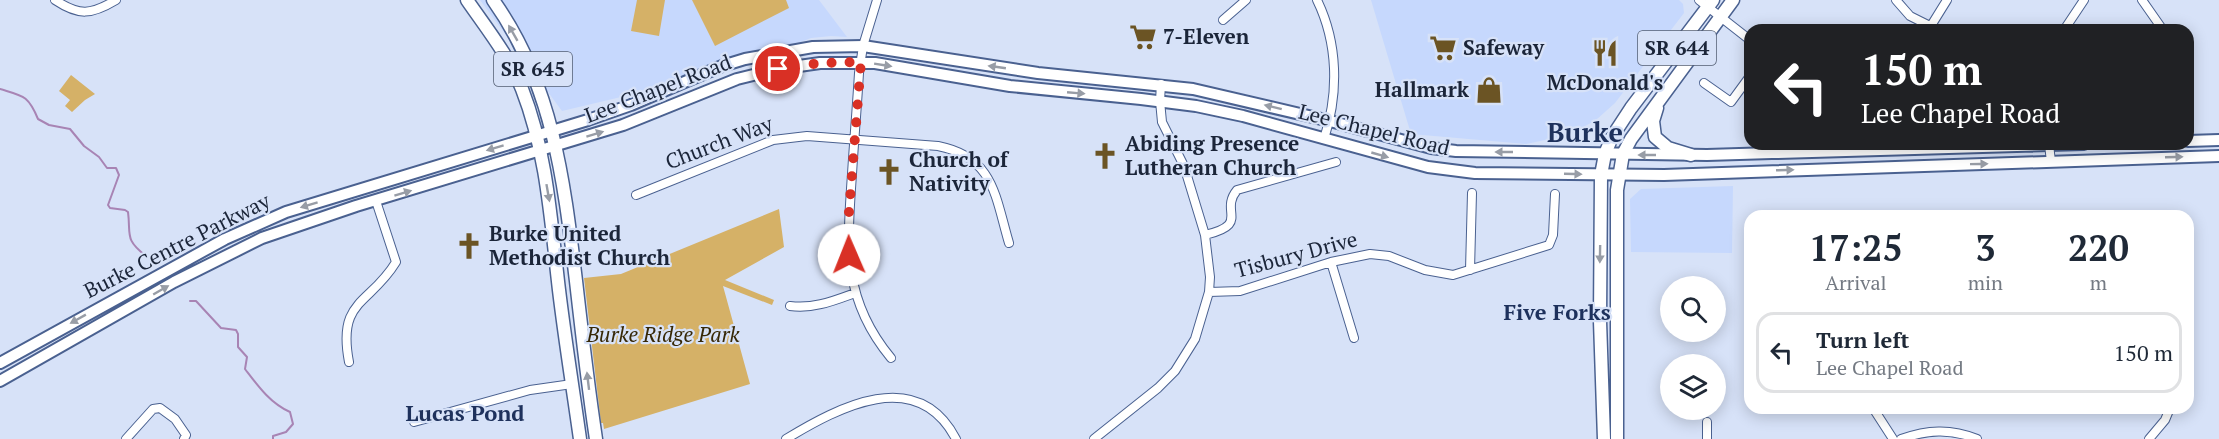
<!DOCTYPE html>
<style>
:root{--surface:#fff;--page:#f2f2f3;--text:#1f2937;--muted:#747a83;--line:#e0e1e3}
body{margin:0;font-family:"PT Serif",serif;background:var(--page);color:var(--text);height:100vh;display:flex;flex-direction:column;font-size:22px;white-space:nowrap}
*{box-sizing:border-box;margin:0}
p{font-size:20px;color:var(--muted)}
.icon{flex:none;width:33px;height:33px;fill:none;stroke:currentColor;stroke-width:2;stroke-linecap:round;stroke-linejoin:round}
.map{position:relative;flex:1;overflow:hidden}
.drawer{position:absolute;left:1744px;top:210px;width:450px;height:204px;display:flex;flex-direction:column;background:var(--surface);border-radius:18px;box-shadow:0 3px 15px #0003}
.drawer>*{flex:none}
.guide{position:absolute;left:1744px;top:24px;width:450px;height:126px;border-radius:18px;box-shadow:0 3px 15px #0003;background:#202124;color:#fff;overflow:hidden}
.controls{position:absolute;left:1660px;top:276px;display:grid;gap:12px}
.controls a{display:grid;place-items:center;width:66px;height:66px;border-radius:50%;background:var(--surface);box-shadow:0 3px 15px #0003;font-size:30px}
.pin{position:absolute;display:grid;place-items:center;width:51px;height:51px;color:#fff;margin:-26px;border:3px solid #fff;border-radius:50%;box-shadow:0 2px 6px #0007}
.me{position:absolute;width:66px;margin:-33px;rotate:359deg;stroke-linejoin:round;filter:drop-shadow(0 0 4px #0008)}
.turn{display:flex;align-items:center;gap:21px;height:126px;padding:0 18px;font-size:27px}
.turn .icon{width:78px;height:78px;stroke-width:2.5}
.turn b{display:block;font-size:42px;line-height:51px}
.eta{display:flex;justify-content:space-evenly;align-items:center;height:102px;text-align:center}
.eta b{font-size:36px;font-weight:600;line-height:42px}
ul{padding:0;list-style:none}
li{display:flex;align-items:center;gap:18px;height:81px;margin:0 12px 9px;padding:0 6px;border:3px solid var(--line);border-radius:18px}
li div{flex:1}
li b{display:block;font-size:22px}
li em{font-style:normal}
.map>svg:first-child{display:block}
</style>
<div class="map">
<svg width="2219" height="439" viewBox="0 0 2219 439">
<rect width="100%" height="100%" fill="#d7e2f8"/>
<path fill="#c6d8fd" d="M 480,0 L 819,0 L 847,37 L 831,36 L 811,38 L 722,73 L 562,111 Z
M 1371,0 L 1679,0 L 1683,4 L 1684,13 L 1615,103 L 1596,120 L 1569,135 L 1526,144 L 1411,134 Z
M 1733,186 L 1732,253 L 1631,252 L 1630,199 L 1641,189 Z"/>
<path fill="#d5b167" d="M 637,0 L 665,0 L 659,36 L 631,31 Z
M 692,0 L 786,0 L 789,8 L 715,46 Z
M 71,75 L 95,94 L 85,100 L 72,112 L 65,106 L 70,100 L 59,91 Z
M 779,209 L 784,247 L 725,280 L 774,300 L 772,305 L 723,286 L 750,384 L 604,429 L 603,423 L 601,423 L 584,278 L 621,274 Z"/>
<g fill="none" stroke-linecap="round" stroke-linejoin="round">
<path stroke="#a884b4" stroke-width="2" d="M 0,89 C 23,96 28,95 38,119 L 49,125 L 70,129 L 84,146 L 99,157 L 107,168 L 116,168 L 119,175 L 108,205 L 110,208 L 125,210 L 128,212 C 131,235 124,239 146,256
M 190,301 L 196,301 L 221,328 L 236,330 L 238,334 L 238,347 L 247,357 L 245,369 C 258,386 270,403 290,412 L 293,424 L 286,432 L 273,436 L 273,439"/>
<defs>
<path id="minor" d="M 55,0 C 79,16 91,15 116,0
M 877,0 L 863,46 L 859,73 C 857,107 854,141 852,174 C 847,246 842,299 891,358
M 1317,0 C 1338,43 1339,93 1324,139
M 1699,0 L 1750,40
M 1896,0 L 1910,16 L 1930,26 L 1931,30
M 2142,0 L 2163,30
M 1223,20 L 1246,0
M 1929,29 L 1947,0
M 2064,30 L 2084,0
M 1704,83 L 1731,102 L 1750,76
M 2049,144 L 2051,162
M 636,195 L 773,140 L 807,136 L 938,146 C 994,157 995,196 1009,243
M 1205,235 C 1251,224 1219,212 1237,190 L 1336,162
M 1331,262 L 1354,338
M 1470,270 L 1472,193
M 1209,292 L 1240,291 L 1331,262 L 1370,254 L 1389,256 L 1425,270 L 1453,275 L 1549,245 L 1553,235 L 1555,194
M 790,306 C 814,309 833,301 855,293
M 349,362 C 337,299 370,305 396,262 L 376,201
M 1873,408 L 1893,439
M 414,422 L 530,390 L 572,384
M 1707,422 L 1707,439
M 126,439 L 153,409 L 160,408 L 175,419 L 186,435 L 184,439
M 786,439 C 839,407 917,365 956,439
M 1094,439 L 1158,388 L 1175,371 L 1195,339 L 1209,292 L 1210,277 L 1205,235 L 1184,166 L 1162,122 L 1160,101 L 1161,84
M 1901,439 C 1927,430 1950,428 1977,439
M 2149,439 L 2165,420 L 2170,408"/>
<path id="secondary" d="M 2188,141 L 2219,140
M 0,363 L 225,239 L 286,212 L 588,120 L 631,105 L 722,66 L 745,59 L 813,47 L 863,46 L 1038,73 L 1193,89 L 1330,121 L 1431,148 L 1456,151 L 1707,155 L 2084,144
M 0,381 L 174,282 L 262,238 L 356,206 L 623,125 L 737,79 L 778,69 L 820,63 L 875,63 L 1010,86 L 1141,99 L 1196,106 L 1243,116 L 1428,167 L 1475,173 L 1664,175 L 2219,156"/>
<path id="primary" d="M 467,0 C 487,29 509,56 522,89 C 547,153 551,222 559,290 C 565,340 573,389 580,439
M 493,0 C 553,84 564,181 576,281 C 582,334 588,386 596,439
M 1657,108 L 1653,121 L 1655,137 L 1668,148 L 1691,155
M 1604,439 L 1600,321 L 1601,175 L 1605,154 L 1612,137 L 1631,108 L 1713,0
M 1617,439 L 1617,190 L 1623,154 L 1631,139 L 1733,0"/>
</defs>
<use href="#minor" stroke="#4a6190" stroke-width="10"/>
<use href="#secondary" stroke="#4a6190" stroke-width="14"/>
<use href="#primary" stroke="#4a6190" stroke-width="15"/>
<use href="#minor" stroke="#fff" stroke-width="8"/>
<use href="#secondary" stroke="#fff" stroke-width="10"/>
<use href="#primary" stroke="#fff" stroke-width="12"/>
</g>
<defs><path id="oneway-solid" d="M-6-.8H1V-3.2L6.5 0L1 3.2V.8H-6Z" transform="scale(1.5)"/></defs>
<g fill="#989da6">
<use href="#oneway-solid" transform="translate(513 33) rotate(-120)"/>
<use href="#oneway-solid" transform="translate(883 65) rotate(9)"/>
<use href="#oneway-solid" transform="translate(997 67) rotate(-172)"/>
<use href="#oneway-solid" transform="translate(1076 93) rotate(5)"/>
<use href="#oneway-solid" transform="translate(1273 107) rotate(-166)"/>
<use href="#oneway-solid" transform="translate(595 134) rotate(-17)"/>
<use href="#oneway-solid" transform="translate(495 148) rotate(163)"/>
<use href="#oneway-solid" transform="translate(1504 152) rotate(-180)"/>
<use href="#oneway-solid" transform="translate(1380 155) rotate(16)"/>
<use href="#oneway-solid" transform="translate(1647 155) rotate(-180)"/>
<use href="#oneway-solid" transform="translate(2174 157) rotate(-2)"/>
<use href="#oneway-solid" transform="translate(1979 164) rotate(-1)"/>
<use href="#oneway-solid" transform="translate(1785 170) rotate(-2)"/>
<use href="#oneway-solid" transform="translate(1573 174) rotate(2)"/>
<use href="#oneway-solid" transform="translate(403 193) rotate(-17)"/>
<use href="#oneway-solid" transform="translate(548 193) rotate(80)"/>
<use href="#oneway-solid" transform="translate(309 205) rotate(163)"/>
<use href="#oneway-solid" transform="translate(1600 254) rotate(91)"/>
<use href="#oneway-solid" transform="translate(161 290) rotate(-30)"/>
<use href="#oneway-solid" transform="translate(78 319) rotate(151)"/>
<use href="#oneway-solid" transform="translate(588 381) rotate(-97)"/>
</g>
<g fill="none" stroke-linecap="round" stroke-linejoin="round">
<path stroke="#d93025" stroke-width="10" stroke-dasharray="0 18" d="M 778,69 L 820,63 L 861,62 L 847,237 L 849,255"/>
</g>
<defs>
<symbol id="supermarket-bare" viewBox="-9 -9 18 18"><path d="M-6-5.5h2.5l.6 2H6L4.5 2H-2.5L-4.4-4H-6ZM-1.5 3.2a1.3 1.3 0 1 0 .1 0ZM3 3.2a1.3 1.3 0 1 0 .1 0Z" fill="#6b5424" stroke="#d7e2f8" stroke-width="2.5" paint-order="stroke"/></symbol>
<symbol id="restaurant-bare" viewBox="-9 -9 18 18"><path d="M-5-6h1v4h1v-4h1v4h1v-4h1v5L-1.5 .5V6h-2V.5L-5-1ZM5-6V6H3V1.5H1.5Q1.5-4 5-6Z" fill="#6b5424" stroke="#d7e2f8" stroke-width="2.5" paint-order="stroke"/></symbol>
<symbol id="shop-bare" viewBox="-9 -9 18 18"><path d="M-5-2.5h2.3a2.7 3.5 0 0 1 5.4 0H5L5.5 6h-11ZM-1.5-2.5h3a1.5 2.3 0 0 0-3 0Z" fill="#6b5424" stroke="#d7e2f8" stroke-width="2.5" paint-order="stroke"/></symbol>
<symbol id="church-bare" viewBox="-9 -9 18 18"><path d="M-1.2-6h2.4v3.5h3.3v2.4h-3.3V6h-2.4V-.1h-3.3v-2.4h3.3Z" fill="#6b5424" stroke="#d7e2f8" stroke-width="2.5" paint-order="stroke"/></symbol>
</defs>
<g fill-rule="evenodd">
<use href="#supermarket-bare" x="1124" y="18" width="38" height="38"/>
<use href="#supermarket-bare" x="1424" y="29" width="38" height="38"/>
<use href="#restaurant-bare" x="1586" y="34" width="38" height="38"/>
<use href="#shop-bare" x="1470" y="71" width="38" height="38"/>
<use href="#church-bare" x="1086" y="137" width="38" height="38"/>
<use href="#church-bare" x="870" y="153" width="38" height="38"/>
<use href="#church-bare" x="450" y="227" width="38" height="38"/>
</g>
<g text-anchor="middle" stroke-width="4.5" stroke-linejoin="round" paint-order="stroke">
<g fill="#d7e2f8" stroke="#535e72" stroke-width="1.5">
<rect x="1638" y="31" width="78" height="34" rx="4.5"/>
<rect x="494" y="52" width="78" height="34" rx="4.5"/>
</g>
<g font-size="20" font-weight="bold" fill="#1b2539">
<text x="1677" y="55">SR 644</text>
<text x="533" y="76">SR 645</text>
</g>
<g font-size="21" font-weight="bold" fill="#1b2539" stroke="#d7e2f8" text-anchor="start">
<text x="1163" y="44">7-Eleven</text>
<text x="1463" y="55">Safeway</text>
<text x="1605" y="90" text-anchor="middle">McDonald's</text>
<text x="1469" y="97" text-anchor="end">Hallmark</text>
<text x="1125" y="151">Abiding Presence<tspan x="1125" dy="24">Lutheran Church</tspan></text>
<text x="909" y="167">Church of<tspan x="909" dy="24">Nativity</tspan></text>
<text x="489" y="241">Burke United<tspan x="489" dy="24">Methodist Church</tspan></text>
</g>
<g font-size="21" fill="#1b2539" stroke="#d7e2f8">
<text transform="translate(658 89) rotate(-21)" y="7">Lee Chapel Road</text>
<text transform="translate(1374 130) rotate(14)" y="7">Lee Chapel Road</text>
<text transform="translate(719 143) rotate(-21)" y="7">Church Way</text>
<text transform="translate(177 246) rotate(-27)" y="7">Burke Centre Parkway</text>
<text transform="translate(1296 255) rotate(-15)" y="7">Tisbury Drive</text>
</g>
<g font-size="21" font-style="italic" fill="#372806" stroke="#d7e2f8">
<text x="663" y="342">Burke Ridge Park</text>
</g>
<g font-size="22" font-weight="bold" fill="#1e315c" stroke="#d7e2f8">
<text x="1557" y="320">Five Forks</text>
<text x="465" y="421">Lucas Pond</text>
</g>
<g font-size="27" font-weight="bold" fill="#1e315c" stroke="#d7e2f8">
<text x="1585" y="142">Burke</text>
</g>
</g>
</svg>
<div class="controls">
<a><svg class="icon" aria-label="search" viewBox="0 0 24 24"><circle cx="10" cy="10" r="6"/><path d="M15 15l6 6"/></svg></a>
<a><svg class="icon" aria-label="layers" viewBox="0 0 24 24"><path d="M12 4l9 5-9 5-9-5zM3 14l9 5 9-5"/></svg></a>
</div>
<div class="pin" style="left:778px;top:69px;background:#d93025"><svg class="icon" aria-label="arrive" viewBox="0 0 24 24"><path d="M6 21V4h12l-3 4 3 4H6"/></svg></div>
<svg class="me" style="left:849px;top:255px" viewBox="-20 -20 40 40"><circle r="19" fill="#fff"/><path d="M0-13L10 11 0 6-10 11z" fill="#d93025"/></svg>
<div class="guide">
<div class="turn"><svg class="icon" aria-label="left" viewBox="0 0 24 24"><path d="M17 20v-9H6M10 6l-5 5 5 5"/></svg><div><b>150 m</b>Lee Chapel Road</div></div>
</div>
<section class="drawer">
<div class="eta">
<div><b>17:25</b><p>Arrival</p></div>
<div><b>3</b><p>min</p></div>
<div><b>220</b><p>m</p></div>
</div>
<ul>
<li><svg class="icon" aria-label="left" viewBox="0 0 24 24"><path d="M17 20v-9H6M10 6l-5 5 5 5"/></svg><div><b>Turn left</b><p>Lee Chapel Road</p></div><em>150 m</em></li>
</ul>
</section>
</div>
